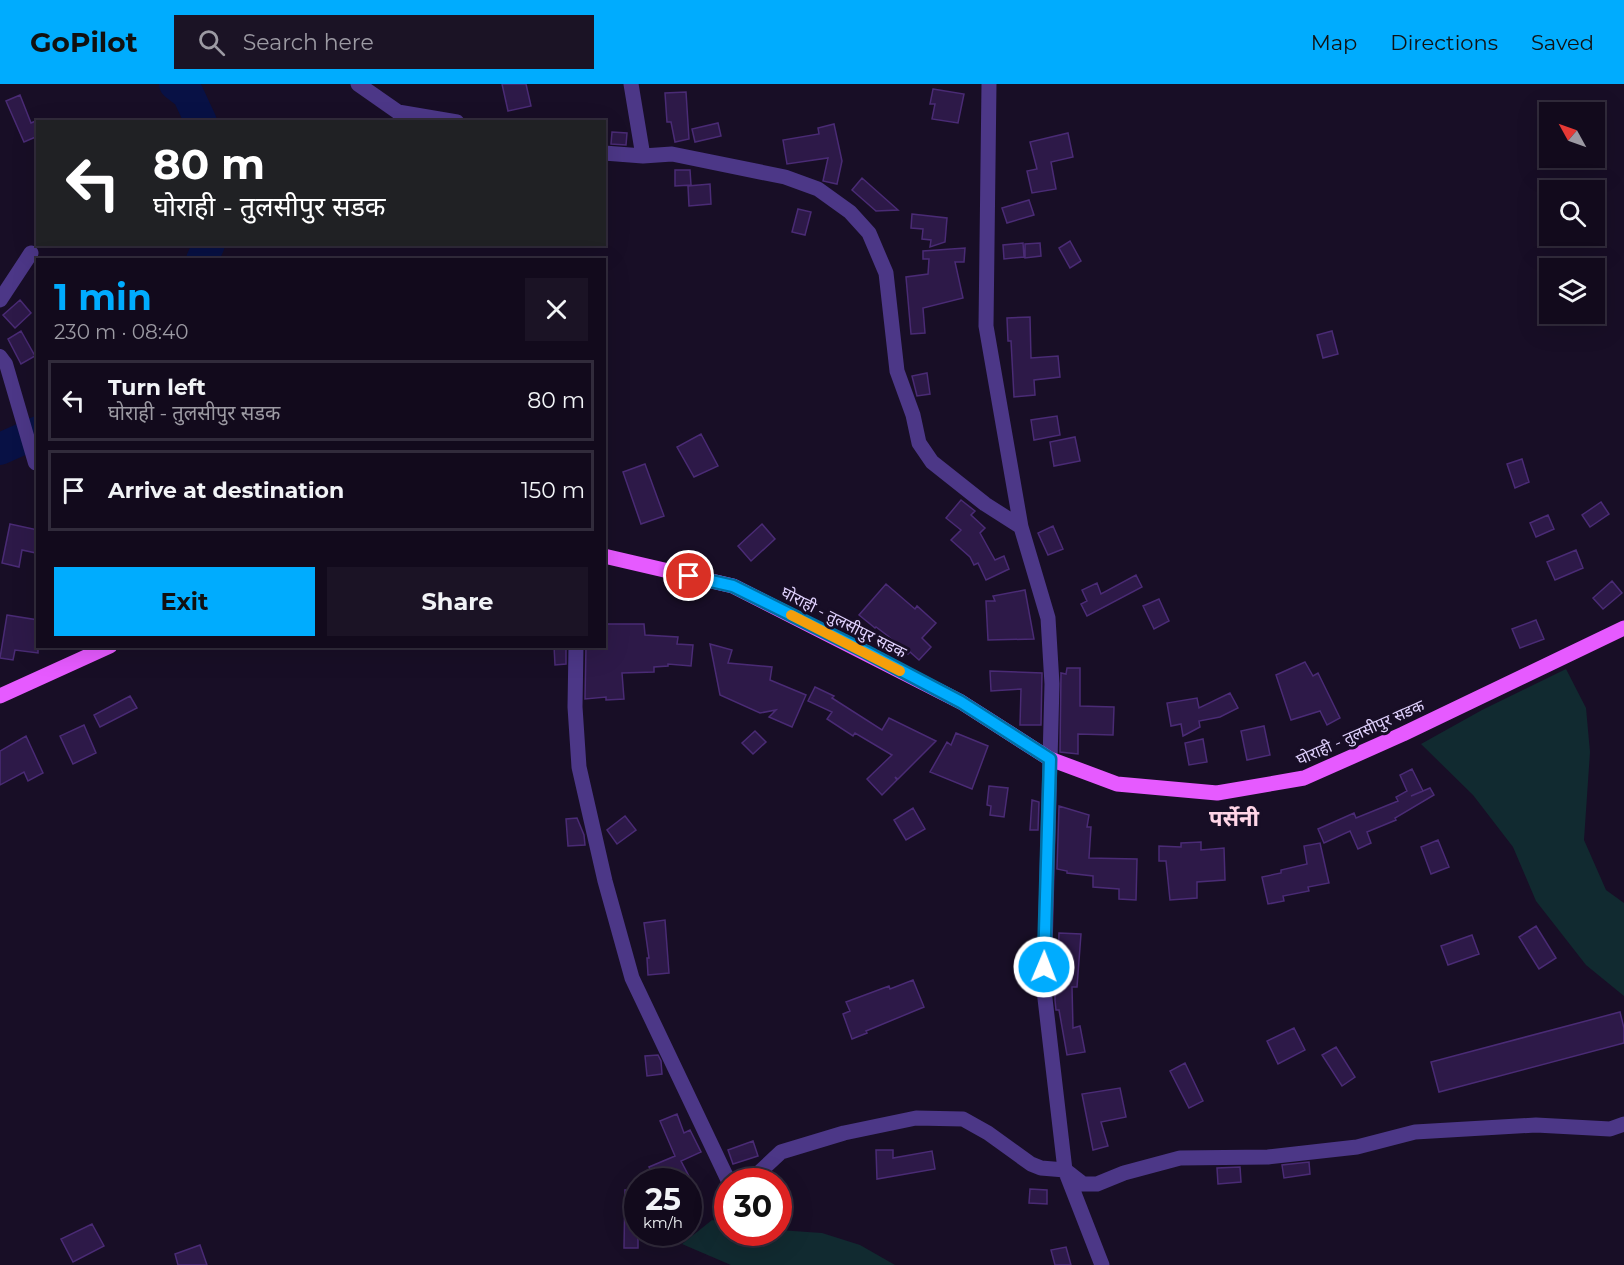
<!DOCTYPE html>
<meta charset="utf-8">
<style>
:root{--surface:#120a1c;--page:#1b1325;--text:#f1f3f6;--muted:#9c9aa3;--line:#312b3b;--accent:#00acfe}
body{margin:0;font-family:Montserrat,"Noto Sans Devanagari",sans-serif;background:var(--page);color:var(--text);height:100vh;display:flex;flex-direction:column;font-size:22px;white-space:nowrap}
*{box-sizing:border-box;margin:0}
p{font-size:20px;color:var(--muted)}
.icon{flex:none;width:33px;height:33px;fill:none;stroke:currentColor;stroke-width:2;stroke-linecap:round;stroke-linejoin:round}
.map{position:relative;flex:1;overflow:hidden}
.sheet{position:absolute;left:36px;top:174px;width:570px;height:390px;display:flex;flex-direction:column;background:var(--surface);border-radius:0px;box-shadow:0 6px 24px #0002,0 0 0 2px var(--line)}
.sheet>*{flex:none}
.top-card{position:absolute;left:36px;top:36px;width:570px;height:126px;border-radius:0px;box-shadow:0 6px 24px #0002,0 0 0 2px var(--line);background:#202124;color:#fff;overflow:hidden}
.needle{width:39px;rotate:310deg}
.controls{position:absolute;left:1539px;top:18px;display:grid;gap:12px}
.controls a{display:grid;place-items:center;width:66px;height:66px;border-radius:0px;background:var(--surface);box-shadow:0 6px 24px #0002,0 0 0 2px var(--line);font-size:30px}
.speed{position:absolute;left:624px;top:1084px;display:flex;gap:12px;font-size:30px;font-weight:700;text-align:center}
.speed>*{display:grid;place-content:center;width:78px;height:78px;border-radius:50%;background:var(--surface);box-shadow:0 6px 24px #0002,0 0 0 2px var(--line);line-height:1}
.speed small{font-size:15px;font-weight:400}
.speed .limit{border:9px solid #d22;background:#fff;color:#111}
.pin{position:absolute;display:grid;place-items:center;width:51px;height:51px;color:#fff;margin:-26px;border:3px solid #fff;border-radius:50%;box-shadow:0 2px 6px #0007}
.me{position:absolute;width:66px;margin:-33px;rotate:1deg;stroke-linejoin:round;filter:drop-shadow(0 0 4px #0008)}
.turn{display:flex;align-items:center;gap:21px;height:126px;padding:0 18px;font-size:27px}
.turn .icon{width:78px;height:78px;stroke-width:2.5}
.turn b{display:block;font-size:42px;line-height:51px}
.round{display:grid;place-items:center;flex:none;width:63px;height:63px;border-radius:0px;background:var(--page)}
.head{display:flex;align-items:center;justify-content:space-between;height:102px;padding:0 18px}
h1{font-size:36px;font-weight:700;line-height:45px;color:var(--accent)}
.cta{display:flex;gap:12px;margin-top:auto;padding:12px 18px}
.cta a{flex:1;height:69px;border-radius:0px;background:var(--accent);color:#111;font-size:24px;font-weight:700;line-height:69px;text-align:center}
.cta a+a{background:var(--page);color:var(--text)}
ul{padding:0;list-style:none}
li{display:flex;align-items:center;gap:18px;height:81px;margin:0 12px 9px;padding:0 6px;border:3px solid var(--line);border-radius:0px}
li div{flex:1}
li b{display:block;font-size:22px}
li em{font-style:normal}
header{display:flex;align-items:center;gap:36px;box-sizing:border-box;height:84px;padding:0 30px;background:var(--accent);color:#111}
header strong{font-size:28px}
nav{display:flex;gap:33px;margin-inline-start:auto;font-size:21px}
.search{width:420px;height:54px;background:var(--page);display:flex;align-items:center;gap:15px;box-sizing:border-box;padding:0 21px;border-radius:0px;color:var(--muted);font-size:22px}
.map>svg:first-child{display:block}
</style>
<header>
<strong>GoPilot</strong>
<div class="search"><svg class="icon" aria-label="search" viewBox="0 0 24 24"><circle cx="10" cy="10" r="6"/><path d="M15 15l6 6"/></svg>Search here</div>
<nav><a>Map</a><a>Directions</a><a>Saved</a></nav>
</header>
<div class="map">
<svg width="1624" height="1181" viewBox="0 0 1624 1181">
<rect width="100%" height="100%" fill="#180e26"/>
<path fill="#112a30" d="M 1566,585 L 1586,624 L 1590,668 L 1584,756 L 1606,806 L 1624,819 L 1624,912 L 1586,881 L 1536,817 L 1513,763 L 1473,711 L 1421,660 L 1482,626 Z
M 712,1136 L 727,1139 L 728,1149 L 778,1149 L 779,1146 L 822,1149 L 860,1161 L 895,1181 L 731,1181 L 682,1160 Z"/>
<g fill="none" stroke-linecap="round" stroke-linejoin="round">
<path stroke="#081145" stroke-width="32" d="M 175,0 L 188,10 L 201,38
M 202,176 L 209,160
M 0,365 L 38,348"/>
</g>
<path fill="#2d1948" stroke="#4a2b75" stroke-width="1.5" d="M 502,0 L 526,0 L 531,22 L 508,27 Z
M 933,5 L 964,10 L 958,39 L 932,35 L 935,20 L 930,20 Z
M 686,8 L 689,55 L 675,58 L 671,38 L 667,38 L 665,9 Z
M 20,11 L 31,39 L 38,36 L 38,52 L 24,58 L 6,17 Z
M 718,39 L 721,52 L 695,58 L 692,45 Z
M 834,40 L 842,77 L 837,100 L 823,97 L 828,74 L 787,80 L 783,56 L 819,50 L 818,44 Z
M 612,48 L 627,49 L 626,61 L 611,60 Z
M 1068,49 L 1073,73 L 1051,78 L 1056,105 L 1032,109 L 1027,87 L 1037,85 L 1030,58 Z
M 675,86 L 690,86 L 691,101 L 675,102 Z
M 862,94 L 898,126 L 876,127 L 852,106 Z
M 710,100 L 711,120 L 689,122 L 688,102 Z
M 1029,116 L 1034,131 L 1007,139 L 1002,124 Z
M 798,125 L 811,128 L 805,151 L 792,148 Z
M 912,130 L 947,134 L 945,158 L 930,163 L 931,156 L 922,155 L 923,145 L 911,144 Z
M 1070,157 L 1081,177 L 1070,184 L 1059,164 Z
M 1023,159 L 1024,173 L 1004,175 L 1003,161 Z
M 1040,159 L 1041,172 L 1025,174 L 1025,160 Z
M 965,164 L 964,178 L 955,178 L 963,214 L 923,224 L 925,249 L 911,250 L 906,193 L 928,190 L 929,175 L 923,175 L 923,167 Z
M 20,216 L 31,229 L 15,244 L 3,231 Z
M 1030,233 L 1031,274 L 1058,272 L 1060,293 L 1034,296 L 1035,311 L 1014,313 L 1011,257 L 1008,257 L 1007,234 Z
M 21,247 L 35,272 L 21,280 L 8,255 Z
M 1332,247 L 1338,270 L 1323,274 L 1317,251 Z
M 927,289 L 930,310 L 917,312 L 912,292 Z
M 1057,332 L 1060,351 L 1034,356 L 1031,336 Z
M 701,350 L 718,382 L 694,393 L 677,363 Z
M 1075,353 L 1080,377 L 1054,382 L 1050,358 Z
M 1522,375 L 1529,398 L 1515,404 L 1507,380 Z
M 645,380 L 664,432 L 641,440 L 623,388 Z
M 961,416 L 975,427 L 971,431 L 985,444 L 980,449 L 995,476 L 1004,472 L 1009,485 L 986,496 L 978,479 L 974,481 L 970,473 L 951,456 L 961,446 L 946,434 Z
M 1601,418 L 1609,430 L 1590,443 L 1582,431 Z
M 1548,431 L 1554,445 L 1536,453 L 1530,439 Z
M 10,440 L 38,446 L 36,469 L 22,466 L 19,483 L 2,479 Z
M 762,440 L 775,455 L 751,477 L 738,462 Z
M 1053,442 L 1063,465 L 1048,471 L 1038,449 Z
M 1576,466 L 1583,484 L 1555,496 L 1547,478 Z
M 1136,491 L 1142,503 L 1087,532 L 1081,520 L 1087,517 L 1082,506 L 1097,499 L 1101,510 Z
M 1612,497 L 1622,509 L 1603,525 L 1593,514 Z
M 886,500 L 915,525 L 917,522 L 936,539 L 922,554 L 931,563 L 919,576 L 910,568 L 908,570 L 888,552 L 876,543 L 875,544 L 859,531 Z
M 1025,506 L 1034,555 L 988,556 L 986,517 L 995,517 L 993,512 Z
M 1159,515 L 1169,537 L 1154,545 L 1143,522 Z
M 7,531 L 38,536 L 38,569 L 15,566 L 13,576 L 0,574 Z
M 1536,536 L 1544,555 L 1520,564 L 1512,545 Z
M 604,540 L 644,540 L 645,551 L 678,553 L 677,560 L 693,561 L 691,582 L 668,580 L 668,582 L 654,583 L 654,588 L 622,589 L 624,615 L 606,616 L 606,613 L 585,615 L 586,562 L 604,562 Z
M 710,560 L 732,566 L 728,579 L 772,583 L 770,596 L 806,611 L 792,643 L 769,633 L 776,626 L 760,629 L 720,611 Z
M 554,562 L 566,562 L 566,580 L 555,581 Z
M 1305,578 L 1313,592 L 1318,589 L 1340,634 L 1327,641 L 1320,627 L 1291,636 L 1276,591 Z
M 1067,584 L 1080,584 L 1080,622 L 1114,623 L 1113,651 L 1078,650 L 1078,670 L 1060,668 L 1061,589 L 1066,590 Z
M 990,587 L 1042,589 L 1041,641 L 1020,641 L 1021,605 L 991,607 Z
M 815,603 L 834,612 L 832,614 L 882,646 L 889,634 L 936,657 L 898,695 L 895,693 L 897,696 L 882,711 L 867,695 L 892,671 L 855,649 L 853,652 L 827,635 L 832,628 L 808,617 Z
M 1230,609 L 1238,624 L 1220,633 L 1199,637 L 1200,643 L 1183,652 L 1181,640 L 1171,642 L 1167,619 L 1197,614 L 1199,624 Z
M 130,612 L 137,624 L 100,643 L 94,631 Z
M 84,641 L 96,669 L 73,680 L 60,652 Z
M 1264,642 L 1270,671 L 1247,676 L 1241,647 Z
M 755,647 L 766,658 L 753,670 L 742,659 Z
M 956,649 L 988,662 L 972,705 L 930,688 L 947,658 L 951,661 Z
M 26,652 L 43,689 L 28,697 L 24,688 L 0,701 L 0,667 Z
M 1203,655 L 1207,678 L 1189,681 L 1185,659 Z
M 1412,685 L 1423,707 L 1411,712 L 1430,704 L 1434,711 L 1395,734 L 1396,736 L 1367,748 L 1371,759 L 1358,765 L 1350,747 L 1324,759 L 1318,745 L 1354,729 L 1356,734 L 1398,717 L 1396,713 L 1407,707 L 1400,691 Z
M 989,702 L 1008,704 L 1004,733 L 990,731 L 991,722 L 987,721 Z
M 1032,716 L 1039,718 L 1038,746 L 1030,746 Z
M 1059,722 L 1089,731 L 1087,743 L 1091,743 L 1089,774 L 1137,775 L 1136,816 L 1119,815 L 1119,805 L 1093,803 L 1093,792 L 1067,789 L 1067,787 L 1057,785 Z
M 913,724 L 925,745 L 906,756 L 894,736 Z
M 625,732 L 636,746 L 617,760 L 607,746 Z
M 577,734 L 584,751 L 585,761 L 568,762 L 566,735 Z
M 1438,756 L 1449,783 L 1431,790 L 1421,763 Z
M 1201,758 L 1201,766 L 1224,764 L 1225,796 L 1197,798 L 1197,814 L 1170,816 L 1166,777 L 1159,777 L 1159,762 L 1181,763 L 1181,759 Z
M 1320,759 L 1329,799 L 1308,803 L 1309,807 L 1283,812 L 1284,817 L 1268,820 L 1262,793 L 1281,789 L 1281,786 L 1307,780 L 1304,762 Z
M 665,836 L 669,889 L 648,891 L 647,874 L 649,874 L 644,839 Z
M 1536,842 L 1556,874 L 1539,885 L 1519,853 Z
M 1059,849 L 1081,850 L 1077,903 L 1072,903 L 1073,944 L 1080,942 L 1085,968 L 1067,971 L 1059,926 L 1056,926 L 1055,916 L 1055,909 L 1057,909 Z
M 1472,851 L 1479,870 L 1448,881 L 1441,862 Z
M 913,896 L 924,923 L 866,947 L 867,949 L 852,955 L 843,930 L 850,927 L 846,918 L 889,902 L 890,905 Z
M 1620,928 L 1624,944 L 1624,959 L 1439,1008 L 1431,978 Z
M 1294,944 L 1305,966 L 1278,980 L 1267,957 Z
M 1336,963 L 1355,993 L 1342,1002 L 1322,971 Z
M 658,971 L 661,977 L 662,990 L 647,992 L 645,972 Z
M 1185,979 L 1203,1017 L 1189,1024 L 1170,987 Z
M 1120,1004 L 1126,1033 L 1101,1038 L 1108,1062 L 1093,1066 L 1082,1010 Z
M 677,1030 L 684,1049 L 690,1046 L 701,1068 L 681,1077 L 692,1098 L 656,1098 L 649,1083 L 675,1072 L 660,1037 Z
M 753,1057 L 758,1072 L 733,1080 L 728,1066 Z
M 876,1066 L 893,1066 L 893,1074 L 932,1067 L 935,1085 L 877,1095 Z
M 1309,1078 L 1310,1090 L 1284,1094 L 1282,1081 Z
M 1240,1083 L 1241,1098 L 1218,1100 L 1217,1084 Z
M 1030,1105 L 1047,1106 L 1047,1120 L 1029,1119 Z
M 625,1106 L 638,1106 L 638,1164 L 624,1164 Z
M 92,1140 L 104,1162 L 73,1178 L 61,1155 Z
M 200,1161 L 207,1181 L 178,1181 L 175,1170 Z
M 1066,1163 L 1071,1181 L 1055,1181 L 1051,1166 Z"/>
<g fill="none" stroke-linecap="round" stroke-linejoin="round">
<path stroke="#4c3787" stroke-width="14" d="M 0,272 L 6,280 L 35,379"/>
<path stroke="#4c3787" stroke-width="15" d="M 358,0 L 398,28 L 457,38
M 631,0 L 643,72
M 989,0 L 986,242 L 1021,443 L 1048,534 L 1052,600 L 1044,906 L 1065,1086 L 1102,1181
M 604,69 L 643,72 L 672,70 L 785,93 L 818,105 L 850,128 L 869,149 L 886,189 L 897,287 L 913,331 L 919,359 L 932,378 L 985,420 L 1021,443
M 0,216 L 31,169
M 576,562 L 575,623 L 579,683 L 605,797 L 632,894 L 729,1098
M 749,1098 L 781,1068 L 844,1049 L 916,1034 L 963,1035 L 988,1049 L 1031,1080 L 1041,1084 L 1065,1086 L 1083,1100 L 1097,1100 L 1124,1089 L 1180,1074 L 1268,1073 L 1357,1063 L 1415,1048 L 1536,1041 L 1610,1045 L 1624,1040"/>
<path stroke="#e65aff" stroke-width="15" d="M 604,472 L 733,502 L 961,618 L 1050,675 L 1117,700 L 1217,709 L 1304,694 L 1403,650 L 1624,544
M 0,612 L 110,562"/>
</g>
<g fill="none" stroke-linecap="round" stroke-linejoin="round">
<defs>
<path id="route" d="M 689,492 L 733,502 L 866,568 L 961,618 L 1050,675 L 1044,883"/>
</defs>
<use href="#route" stroke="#0070a5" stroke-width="15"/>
<use href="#route" stroke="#00acfe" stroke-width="10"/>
<path stroke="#f59e0b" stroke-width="10" d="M 791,531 L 900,587"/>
</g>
<g text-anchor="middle" stroke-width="6" stroke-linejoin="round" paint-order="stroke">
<g font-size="16" fill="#e2d3ff" stroke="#180e26">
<text transform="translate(844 538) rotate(27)" y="6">घोराही - तुलसीपुर सडक</text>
<text transform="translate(1360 648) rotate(-24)" y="6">घोराही - तुलसीपुर सडक</text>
</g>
<g font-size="22" font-weight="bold" fill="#ffd5e7" stroke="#180e26">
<text x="1234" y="742">पर्सेनी</text>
</g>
</g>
</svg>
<div class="controls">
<a><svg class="needle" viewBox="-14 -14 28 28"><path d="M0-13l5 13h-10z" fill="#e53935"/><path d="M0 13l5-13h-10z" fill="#9c9aa3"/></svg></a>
<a><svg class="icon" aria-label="search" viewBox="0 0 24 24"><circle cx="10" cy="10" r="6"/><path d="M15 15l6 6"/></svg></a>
<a><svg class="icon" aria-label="layers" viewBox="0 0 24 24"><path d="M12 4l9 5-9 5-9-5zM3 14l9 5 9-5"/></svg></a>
</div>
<div class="speed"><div>25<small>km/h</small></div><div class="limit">30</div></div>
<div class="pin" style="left:689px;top:492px;background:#d93025"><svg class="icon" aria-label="arrive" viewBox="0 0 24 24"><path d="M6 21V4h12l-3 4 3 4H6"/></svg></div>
<svg class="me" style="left:1044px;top:883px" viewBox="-20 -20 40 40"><circle r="17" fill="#00acfe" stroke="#fff" stroke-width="3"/><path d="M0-11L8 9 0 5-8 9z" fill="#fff"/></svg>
<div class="top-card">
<div class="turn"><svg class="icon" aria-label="left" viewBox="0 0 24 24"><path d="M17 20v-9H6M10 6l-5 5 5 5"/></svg><div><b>80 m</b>घोराही - तुलसीपुर सडक</div></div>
</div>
<section class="sheet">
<div class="head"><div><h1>1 min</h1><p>230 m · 08:40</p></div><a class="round"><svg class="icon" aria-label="close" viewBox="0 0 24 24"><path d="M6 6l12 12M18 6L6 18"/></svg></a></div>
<ul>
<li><svg class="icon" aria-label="left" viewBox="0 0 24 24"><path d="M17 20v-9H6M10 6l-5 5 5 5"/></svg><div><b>Turn left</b><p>घोराही - तुलसीपुर सडक</p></div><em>80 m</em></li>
<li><svg class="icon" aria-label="arrive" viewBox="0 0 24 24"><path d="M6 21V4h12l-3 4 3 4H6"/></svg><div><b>Arrive at destination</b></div><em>150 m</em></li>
</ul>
<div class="cta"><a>Exit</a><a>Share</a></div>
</section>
</div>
